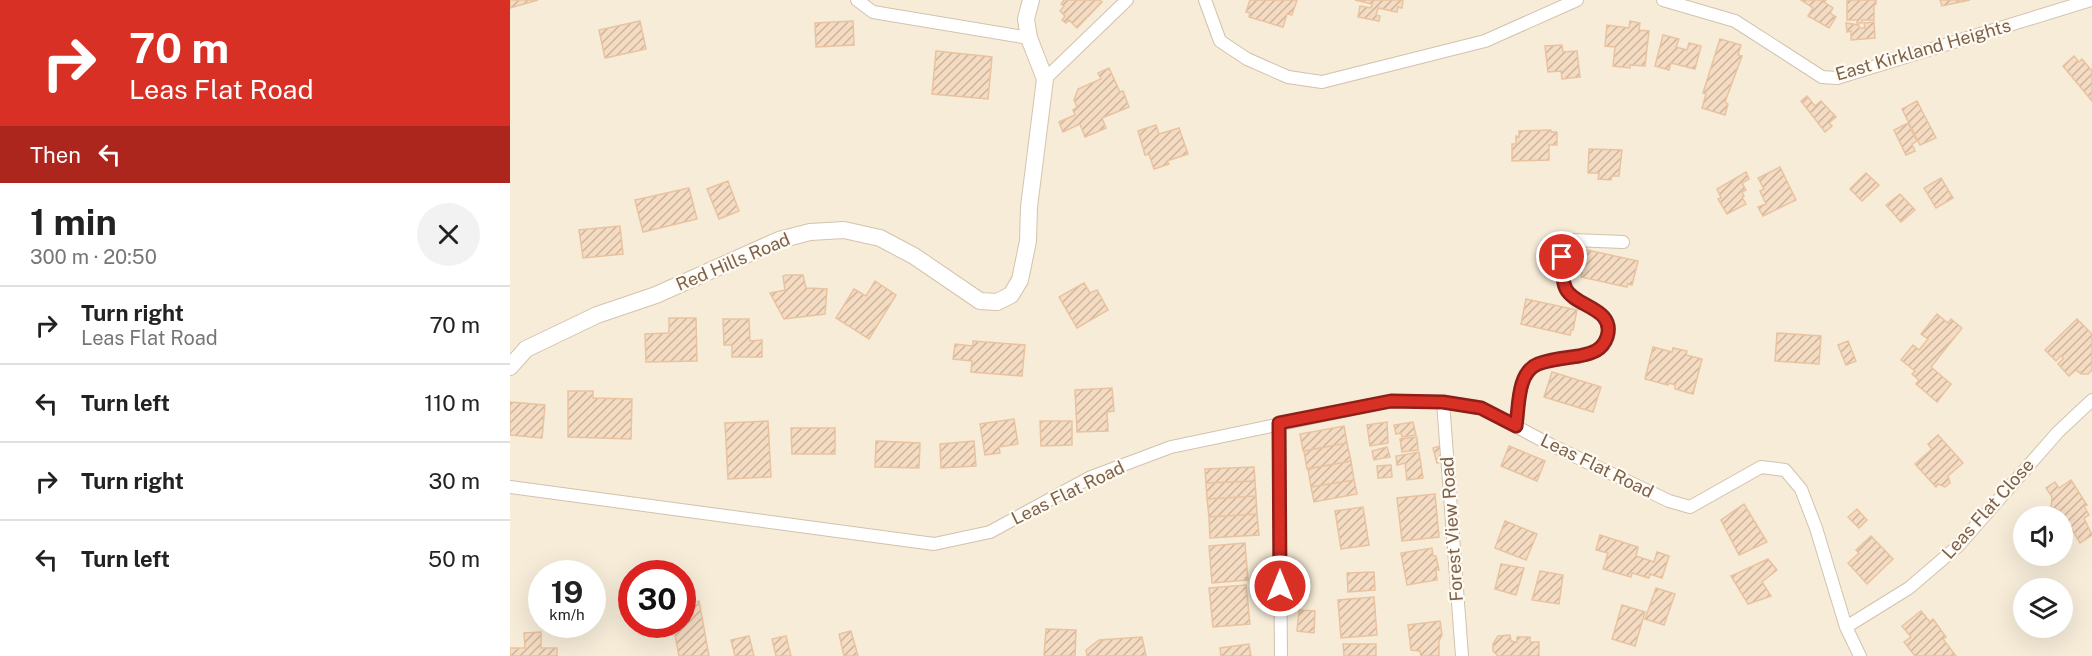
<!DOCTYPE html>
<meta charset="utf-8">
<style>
:root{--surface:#fff;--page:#f2f2f2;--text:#222;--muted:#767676;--line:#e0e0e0}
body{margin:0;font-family:"Public Sans",sans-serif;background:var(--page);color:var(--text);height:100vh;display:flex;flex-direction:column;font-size:22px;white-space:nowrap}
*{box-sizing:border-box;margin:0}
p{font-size:20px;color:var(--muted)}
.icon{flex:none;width:33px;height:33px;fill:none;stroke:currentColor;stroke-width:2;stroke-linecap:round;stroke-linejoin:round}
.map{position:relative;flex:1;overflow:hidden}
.side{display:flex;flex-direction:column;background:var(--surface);width:510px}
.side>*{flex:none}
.top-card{background:#d93025;color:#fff;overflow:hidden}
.fabs{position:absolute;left:1503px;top:506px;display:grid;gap:12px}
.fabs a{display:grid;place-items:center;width:60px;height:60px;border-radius:50%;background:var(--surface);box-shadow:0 6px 24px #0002;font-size:30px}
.speed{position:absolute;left:18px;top:560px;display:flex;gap:12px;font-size:30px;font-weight:700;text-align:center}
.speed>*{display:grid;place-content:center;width:78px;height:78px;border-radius:50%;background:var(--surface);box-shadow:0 6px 24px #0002;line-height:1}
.speed small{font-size:15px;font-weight:400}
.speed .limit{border:9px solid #d22;background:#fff;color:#111}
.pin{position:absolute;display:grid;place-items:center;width:51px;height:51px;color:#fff;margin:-26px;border:3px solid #fff;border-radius:50%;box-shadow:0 2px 6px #0007}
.me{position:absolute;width:66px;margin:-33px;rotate:0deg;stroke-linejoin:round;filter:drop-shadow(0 0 4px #0008)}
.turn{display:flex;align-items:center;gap:21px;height:126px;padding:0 30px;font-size:27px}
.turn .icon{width:78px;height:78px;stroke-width:2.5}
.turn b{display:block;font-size:42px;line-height:51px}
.then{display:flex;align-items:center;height:57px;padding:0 30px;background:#0003;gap:12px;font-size:22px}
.round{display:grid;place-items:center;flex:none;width:63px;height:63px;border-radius:32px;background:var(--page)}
.summary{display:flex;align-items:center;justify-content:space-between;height:102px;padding:0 30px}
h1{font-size:36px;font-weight:700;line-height:45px}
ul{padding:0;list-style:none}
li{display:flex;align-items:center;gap:18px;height:78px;padding:0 30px;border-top:2px solid var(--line)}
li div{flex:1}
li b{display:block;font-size:22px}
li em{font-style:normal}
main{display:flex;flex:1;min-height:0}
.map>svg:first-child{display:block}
</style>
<main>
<section class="side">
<div class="top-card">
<div class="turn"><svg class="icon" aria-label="right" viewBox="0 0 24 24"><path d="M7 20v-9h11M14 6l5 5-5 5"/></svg><div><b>70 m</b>Leas Flat Road</div></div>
<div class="then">Then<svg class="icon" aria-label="left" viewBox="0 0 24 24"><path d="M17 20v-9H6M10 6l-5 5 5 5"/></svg></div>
</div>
<div class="summary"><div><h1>1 min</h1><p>300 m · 20:50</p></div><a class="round"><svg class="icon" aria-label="close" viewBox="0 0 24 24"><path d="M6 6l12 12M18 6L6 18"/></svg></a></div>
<ul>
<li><svg class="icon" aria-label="right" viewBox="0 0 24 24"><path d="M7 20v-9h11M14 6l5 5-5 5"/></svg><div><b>Turn right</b><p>Leas Flat Road</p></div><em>70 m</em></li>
<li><svg class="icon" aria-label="left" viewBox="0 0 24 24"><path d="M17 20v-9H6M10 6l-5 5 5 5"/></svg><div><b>Turn left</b></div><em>110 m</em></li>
<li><svg class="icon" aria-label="right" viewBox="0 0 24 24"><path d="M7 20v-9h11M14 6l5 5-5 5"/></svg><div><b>Turn right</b></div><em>30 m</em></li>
<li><svg class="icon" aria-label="left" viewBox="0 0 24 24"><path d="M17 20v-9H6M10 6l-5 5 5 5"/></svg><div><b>Turn left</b></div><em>50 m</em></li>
</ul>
</section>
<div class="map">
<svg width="1582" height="656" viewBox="0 0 1582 656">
<defs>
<pattern id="building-hatch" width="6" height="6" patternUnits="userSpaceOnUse" patternTransform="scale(1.5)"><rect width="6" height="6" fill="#f5dbc1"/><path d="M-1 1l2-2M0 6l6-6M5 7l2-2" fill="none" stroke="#cbb59f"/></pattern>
</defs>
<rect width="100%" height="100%" fill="#fef8eb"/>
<path fill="#f6ecd8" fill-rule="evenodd" d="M 0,0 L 1582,0 L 1582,656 L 0,656 ZM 1514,516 L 1552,516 L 1552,555 L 1514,555 ZM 32,573 L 82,573 L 82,624 L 32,624 ZM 122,573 L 172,573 L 172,624 L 122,624 ZM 1514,588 L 1552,588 L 1552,627 L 1514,627 Z"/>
<path fill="url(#building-hatch)" stroke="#e9c3a0" stroke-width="1.5" d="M 0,0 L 28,0 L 0,8 Z
M 554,0 L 590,0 L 592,2 L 567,28 L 559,20 L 556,23 L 552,20 L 555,16 L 550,11 L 554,6 L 551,4 Z
M 740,0 L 787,0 L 782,15 L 777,14 L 773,27 L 739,17 L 740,13 L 736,12 Z
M 845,0 L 893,0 L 892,8 L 888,7 L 887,12 L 868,8 L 866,15 L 870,16 L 869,21 L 848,17 L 850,6 L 861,8 L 862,4 Z
M 1291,0 L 1316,0 L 1314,2 L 1323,8 L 1320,13 L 1326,17 L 1319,28 L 1298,16 L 1303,8 Z
M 1337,0 L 1366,0 L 1366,4 L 1364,5 L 1364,20 L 1352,20 L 1352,23 L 1347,23 L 1347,20 L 1337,20 Z
M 1430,0 L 1460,0 L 1432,6 Z
M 130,21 L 136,49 L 95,58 L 89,30 Z
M 343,21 L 344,45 L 306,47 L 305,23 Z
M 1120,21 L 1130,23 L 1129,30 L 1139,31 L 1135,66 L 1120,65 L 1120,68 L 1103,66 L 1105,47 L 1095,46 L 1097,25 L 1119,28 Z
M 1364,22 L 1365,38 L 1341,40 L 1341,31 L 1337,32 L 1336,23 L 1349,25 L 1349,28 L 1355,28 L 1354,23 Z
M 1153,35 L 1169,39 L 1166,47 L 1177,50 L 1179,43 L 1191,46 L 1185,69 L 1161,63 L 1159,70 L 1145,66 Z
M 1210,39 L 1231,45 L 1228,55 L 1232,56 L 1215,102 L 1218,104 L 1215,115 L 1192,108 L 1196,94 L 1193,93 Z
M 1052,45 L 1053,52 L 1067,51 L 1070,77 L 1052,79 L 1051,71 L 1038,72 L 1035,46 Z
M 426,51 L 482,57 L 478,99 L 422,94 Z
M 1564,56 L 1569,62 L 1572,59 L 1582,71 L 1582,101 L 1553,66 Z
M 599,68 L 610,92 L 613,91 L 619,107 L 592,118 L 596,128 L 575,137 L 570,124 L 553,132 L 549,122 L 565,115 L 563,110 L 567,107 L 564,100 L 568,89 L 591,79 L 588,73 Z
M 1297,96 L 1305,106 L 1311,101 L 1326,117 L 1319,123 L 1322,126 L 1315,132 L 1291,101 Z
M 1407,101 L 1426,138 L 1410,145 L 1392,109 Z
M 1398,123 L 1407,141 L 1402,144 L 1405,151 L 1396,155 L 1384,130 Z
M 646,125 L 649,134 L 669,128 L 678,154 L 657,161 L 659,164 L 644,169 L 639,154 L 635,155 L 628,131 Z
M 1041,130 L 1041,132 L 1047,132 L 1047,145 L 1039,145 L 1039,160 L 1002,161 L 1002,144 L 1006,144 L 1006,136 L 1009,137 L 1009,131 Z
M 1079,149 L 1112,150 L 1109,176 L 1102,176 L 1101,180 L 1088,179 L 1089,173 L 1078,173 Z
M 1270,167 L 1286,200 L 1253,216 L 1248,207 L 1256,204 L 1250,191 L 1254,189 L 1248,178 Z
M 1236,172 L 1239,179 L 1232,183 L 1236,190 L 1232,192 L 1234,196 L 1232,197 L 1236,204 L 1217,214 L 1208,199 L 1211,198 L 1207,189 Z
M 1356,173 L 1369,185 L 1352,201 L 1340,189 Z
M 1431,178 L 1443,198 L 1426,208 L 1414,188 Z
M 218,181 L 229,211 L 209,219 L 197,189 Z
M 179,188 L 187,219 L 133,232 L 125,200 Z
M 1390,194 L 1405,210 L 1391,222 L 1376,205 Z
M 110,226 L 113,254 L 73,258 L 69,230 Z
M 1077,250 L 1128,261 L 1122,285 L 1118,284 L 1117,287 L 1071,277 Z
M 276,275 L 293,275 L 296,288 L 317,289 L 315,314 L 274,319 L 260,293 L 275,290 L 273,276 Z
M 365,281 L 386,295 L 359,339 L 326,318 L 344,289 L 356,296 Z
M 574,283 L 580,293 L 587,290 L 598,310 L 567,328 L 549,297 Z
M 1016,299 L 1067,310 L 1063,330 L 1061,330 L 1060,335 L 1011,324 Z
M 1427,314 L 1438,323 L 1441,319 L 1452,328 L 1421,367 L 1441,384 L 1427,402 L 1406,384 L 1409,380 L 1402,374 L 1405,371 L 1391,360 L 1403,345 L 1409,350 L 1418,339 L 1411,334 Z
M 159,318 L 186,318 L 187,361 L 136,362 L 135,334 L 159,333 Z
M 213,319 L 239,319 L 240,341 L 252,340 L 252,357 L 222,357 L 222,345 L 214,345 Z
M 1567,319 L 1582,334 L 1582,370 L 1578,374 L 1571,374 L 1566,370 L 1559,376 L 1548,364 L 1553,359 L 1552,355 L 1546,361 L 1535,350 Z
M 1267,333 L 1311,336 L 1309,364 L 1265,361 Z
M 463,341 L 515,345 L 512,376 L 461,372 L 462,361 L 443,359 L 445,344 L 463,346 Z
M 1338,341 L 1346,361 L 1336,365 L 1328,345 Z
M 1143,347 L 1162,352 L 1163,348 L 1177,351 L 1176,355 L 1192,359 L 1183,394 L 1165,389 L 1165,385 L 1159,383 L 1158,385 L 1135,379 Z
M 1042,372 L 1091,387 L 1083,412 L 1034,397 Z
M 602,388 L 604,411 L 597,412 L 598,431 L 567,432 L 565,390 Z
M 58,391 L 83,391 L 83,398 L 122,399 L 121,439 L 58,437 Z
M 0,402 L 35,405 L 32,438 L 0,435 Z
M 504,419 L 508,444 L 489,447 L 490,453 L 475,455 L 470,424 Z
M 258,421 L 261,477 L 218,479 L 215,423 Z
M 530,421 L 562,421 L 562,445 L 531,446 Z
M 877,422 L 878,443 L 860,446 L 857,425 Z
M 903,422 L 906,435 L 892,437 L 891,433 L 886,434 L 884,425 Z
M 834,426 L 837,443 L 793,451 L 790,434 Z
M 281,428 L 325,428 L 325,454 L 282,454 Z
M 1428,435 L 1453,463 L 1438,476 L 1440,483 L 1435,487 L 1428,484 L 1426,487 L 1405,464 L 1422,449 L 1418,444 Z
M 907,437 L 908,450 L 892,452 L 890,439 Z
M 366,441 L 410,443 L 409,468 L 365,467 Z
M 464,441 L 466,466 L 431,468 L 430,444 Z
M 837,443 L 841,461 L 797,469 L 794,451 Z
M 930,446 L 934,461 L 927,463 L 923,448 Z
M 999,446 L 1035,461 L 1027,481 L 991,466 Z
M 877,447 L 880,457 L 864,460 L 862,451 Z
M 909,452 L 913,478 L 897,480 L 895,463 L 887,465 L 886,456 Z
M 841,461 L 844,480 L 801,487 L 798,469 Z
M 881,465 L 882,477 L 868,478 L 867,466 Z
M 744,467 L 745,481 L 696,483 L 695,469 Z
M 844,480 L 847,494 L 804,502 L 801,487 Z
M 1561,480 L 1577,505 L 1574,506 L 1579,515 L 1574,518 L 1582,535 L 1570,543 L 1559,524 L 1552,521 L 1550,510 L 1541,508 L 1542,497 L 1536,488 L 1545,482 L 1549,488 Z
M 745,481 L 746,496 L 697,499 L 696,483 Z
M 925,494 L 929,537 L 892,541 L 887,498 Z
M 746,496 L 747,514 L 699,517 L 697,499 Z
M 1234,504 L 1257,542 L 1229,555 L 1211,520 Z
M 853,507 L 859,545 L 831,549 L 825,511 Z
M 1347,509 L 1357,520 L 1349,528 L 1338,517 Z
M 747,514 L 749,535 L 700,538 L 699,517 Z
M 995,521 L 1027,534 L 1016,560 L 985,548 Z
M 1090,535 L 1128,547 L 1126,556 L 1144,562 L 1147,552 L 1159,556 L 1152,578 L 1140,574 L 1139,578 L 1122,573 L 1121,577 L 1093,569 L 1098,553 L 1086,550 Z
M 1361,536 L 1383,559 L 1357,584 L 1338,563 L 1349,553 L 1346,550 Z
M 735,543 L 738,580 L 702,583 L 699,546 Z
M 922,548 L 923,556 L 926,556 L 929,570 L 926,570 L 927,580 L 897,585 L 891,553 Z
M 1258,559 L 1267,570 L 1252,582 L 1261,596 L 1238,604 L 1221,576 Z
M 991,564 L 1014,568 L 1006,595 L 985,589 Z
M 1030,571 L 1053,575 L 1049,604 L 1022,600 Z
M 864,572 L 865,590 L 838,592 L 837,573 Z
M 756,584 L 764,584 L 765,599 L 757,599 Z
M 736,585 L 740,624 L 703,627 L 699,588 Z
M 1146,588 L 1165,594 L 1154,625 L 1135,619 Z
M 864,597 L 867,635 L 831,638 L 828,600 Z
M 189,601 L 199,656 L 169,656 L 163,624 L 172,624 L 172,604 Z
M 1112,605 L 1135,612 L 1125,646 L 1102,639 Z
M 789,610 L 805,611 L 804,633 L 787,631 Z
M 1411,611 L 1420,622 L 1423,619 L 1436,637 L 1433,639 L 1446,656 L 1405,656 L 1394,642 L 1401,637 L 1392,626 Z
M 930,621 L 932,635 L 929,641 L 929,656 L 911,656 L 910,651 L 901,650 L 898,625 Z
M 536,629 L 566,630 L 565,656 L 534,656 Z
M 341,631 L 348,656 L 334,656 L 329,634 Z
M 31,632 L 31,648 L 47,648 L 47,656 L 0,656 L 0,648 L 15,648 L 14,633 Z
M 1000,635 L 1001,641 L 1007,642 L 1007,637 L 1020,637 L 1020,642 L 1029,642 L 1029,656 L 988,656 L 983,651 L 983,644 L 988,636 Z
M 239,636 L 244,656 L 225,656 L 221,640 Z
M 276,636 L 281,656 L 266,656 L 262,639 Z
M 632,637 L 636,656 L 577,656 L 576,650 L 589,640 Z
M 739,644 L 741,656 L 711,656 L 710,648 Z
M 833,644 L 866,644 L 866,656 L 834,656 Z"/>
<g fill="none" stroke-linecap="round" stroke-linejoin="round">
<defs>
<path id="minor" d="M 347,0 L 363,12 L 519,38
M 695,0 L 710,41 L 737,59 L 778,77 L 812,82 L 975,41 L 1067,0
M 1153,0 L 1225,21 L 1312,77 L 1327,78 L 1581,0
M 535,79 L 617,0
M 933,402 L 952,656
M 769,423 L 771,656
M 1006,426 C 1009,409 1007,385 1018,372 C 1035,349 1096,369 1099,331 C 1101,309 1068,305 1057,292 C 1053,286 1053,276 1053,269 C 1052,257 1053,249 1063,240 L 1113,242
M 0,487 L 424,544 L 480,532 L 581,477 L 661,447 L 881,401 L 933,402 L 971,408 L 1041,445 L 1159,501 L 1180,507 L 1251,467 L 1275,470 L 1291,489 L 1306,528 L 1336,627 L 1350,656
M 1336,627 L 1399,588 L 1448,546 L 1548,432 L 1582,400"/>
<path id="secondary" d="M 0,367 L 16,349 L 87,315 L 146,295 L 269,240 L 300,232 L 334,230 L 370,238 L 404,256 L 470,301 L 487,302 L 501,295 L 510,280 L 518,241 L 519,207 L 535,79 L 519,38 L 516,19 L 521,0"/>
</defs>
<use href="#minor" stroke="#d2c2ae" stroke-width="14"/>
<use href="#secondary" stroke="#d5c3ac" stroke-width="18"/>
<use href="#minor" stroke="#fff" stroke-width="12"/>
<use href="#secondary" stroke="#fff" stroke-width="16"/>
</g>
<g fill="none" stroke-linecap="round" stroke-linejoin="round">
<defs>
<path id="route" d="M 770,586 L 769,423 L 881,401 L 933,402 L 971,408 L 1006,426 C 1009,407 1007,372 1028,364 C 1041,359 1056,358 1069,356 C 1082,353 1092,351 1097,337 C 1106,308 1065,307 1056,289 C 1051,280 1053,267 1052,257"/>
</defs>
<use href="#route" stroke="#8d1f18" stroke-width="15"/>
<use href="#route" stroke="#d93025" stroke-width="10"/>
</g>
<g text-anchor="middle" stroke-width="4.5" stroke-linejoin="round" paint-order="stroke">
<g font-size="18" fill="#7c614b" stroke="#fffbf3">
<text transform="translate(1413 50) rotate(-16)" y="6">East Kirkland Heights</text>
<text transform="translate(223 262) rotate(-23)" y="6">Red Hills Road</text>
<text transform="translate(1087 466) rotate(26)" y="6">Leas Flat Road</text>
<text transform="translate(558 493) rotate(-26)" y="6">Leas Flat Road</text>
<text transform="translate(1478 509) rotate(-48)" y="6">Leas Flat Close</text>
<text transform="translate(942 529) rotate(-94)" y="6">Forest View Road</text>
</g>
</g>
</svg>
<div class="fabs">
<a><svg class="icon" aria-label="sound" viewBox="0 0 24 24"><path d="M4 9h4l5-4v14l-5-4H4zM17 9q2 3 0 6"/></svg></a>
<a><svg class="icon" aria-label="layers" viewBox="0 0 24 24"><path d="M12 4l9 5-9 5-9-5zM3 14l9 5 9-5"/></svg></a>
</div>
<div class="speed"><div>19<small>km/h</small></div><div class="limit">30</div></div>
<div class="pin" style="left:1052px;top:257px;background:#d93025"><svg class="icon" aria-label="arrive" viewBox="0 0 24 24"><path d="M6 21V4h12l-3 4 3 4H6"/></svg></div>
<svg class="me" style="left:770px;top:586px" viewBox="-20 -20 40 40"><circle r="17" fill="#d93025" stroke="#fff" stroke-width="3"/><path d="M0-11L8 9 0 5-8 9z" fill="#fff"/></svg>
</div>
</main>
